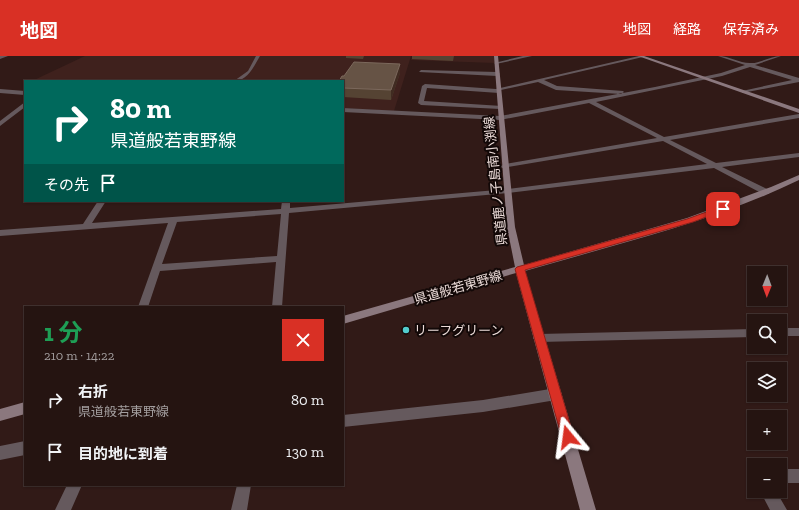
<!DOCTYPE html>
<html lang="ja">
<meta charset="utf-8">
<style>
:root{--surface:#251411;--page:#2d1d1a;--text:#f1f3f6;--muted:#a39e9f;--line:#423331;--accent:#d93025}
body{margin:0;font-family:"Zilla Slab","Noto Sans JP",serif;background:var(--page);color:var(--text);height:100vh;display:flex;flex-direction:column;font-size:15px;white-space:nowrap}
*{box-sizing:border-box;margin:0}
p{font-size:13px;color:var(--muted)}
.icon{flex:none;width:22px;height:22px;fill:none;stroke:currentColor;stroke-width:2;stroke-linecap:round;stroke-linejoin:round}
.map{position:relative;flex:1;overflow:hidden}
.sheet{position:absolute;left:24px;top:250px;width:320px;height:180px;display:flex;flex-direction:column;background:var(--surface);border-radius:0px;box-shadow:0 1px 3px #0004,0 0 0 1px var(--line)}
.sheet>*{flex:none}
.hud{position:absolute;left:24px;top:24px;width:320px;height:122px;border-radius:0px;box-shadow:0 1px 3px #0004,0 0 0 1px var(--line);background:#00695c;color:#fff;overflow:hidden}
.needle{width:26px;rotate:181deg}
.tools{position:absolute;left:747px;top:210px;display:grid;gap:8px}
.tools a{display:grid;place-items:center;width:40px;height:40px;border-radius:0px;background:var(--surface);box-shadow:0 1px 3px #0004,0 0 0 1px var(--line);font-size:20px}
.pin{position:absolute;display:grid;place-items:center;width:34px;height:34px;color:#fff;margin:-17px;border-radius:8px;box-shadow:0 2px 6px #0006}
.me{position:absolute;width:44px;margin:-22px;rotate:344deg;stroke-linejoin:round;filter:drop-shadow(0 0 3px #0008)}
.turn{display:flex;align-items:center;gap:14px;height:84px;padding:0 20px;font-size:18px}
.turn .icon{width:52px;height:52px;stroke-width:2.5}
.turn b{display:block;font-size:28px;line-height:34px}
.then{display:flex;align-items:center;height:38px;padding:0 20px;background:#0003;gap:8px;font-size:15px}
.round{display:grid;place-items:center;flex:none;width:42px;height:42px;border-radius:0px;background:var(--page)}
.head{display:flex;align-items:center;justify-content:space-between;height:68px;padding:0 20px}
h1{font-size:24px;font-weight:700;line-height:30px;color:#1e9e55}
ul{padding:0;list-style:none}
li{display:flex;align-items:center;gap:12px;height:52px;padding:0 20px}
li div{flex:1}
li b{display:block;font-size:15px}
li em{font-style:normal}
header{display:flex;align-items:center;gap:24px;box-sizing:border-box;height:56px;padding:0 20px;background:var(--accent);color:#fff}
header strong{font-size:19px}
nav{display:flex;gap:22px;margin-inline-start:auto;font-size:14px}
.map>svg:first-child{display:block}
</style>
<header>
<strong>地図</strong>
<nav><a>地図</a><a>経路</a><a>保存済み</a></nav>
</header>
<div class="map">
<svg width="799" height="454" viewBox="0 0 799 454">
<rect width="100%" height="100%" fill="#311a17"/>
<path fill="#3f211d" d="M 85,0 L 411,0 L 394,55 L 343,52 L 343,25 L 32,25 Z
M 413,0 L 494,0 L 495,7 L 411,4 Z"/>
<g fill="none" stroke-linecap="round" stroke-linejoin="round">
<path fill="#65595d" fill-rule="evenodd" d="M 256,0 L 260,0 C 254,10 248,25 234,25 L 248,15 Z"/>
<path fill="#65595d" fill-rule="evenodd" d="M 0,0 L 8,0 L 0,3 Z
M 523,0 L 532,0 L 496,8 L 494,7 Z
M 639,0 L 643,1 L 544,24 L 557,30 L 623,35 L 624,36 L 621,38 L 556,34 L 538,26 L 501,34 L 499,37 L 427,32 L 424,45 L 502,50 L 503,51 L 500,53 L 421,49 L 418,47 L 422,30 L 425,28 L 496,33 Z
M 718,0 C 729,0 739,7 750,7 C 759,8 770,0 781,0 L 755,9 L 799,22 L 799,26 L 742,37 L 742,35 L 792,24 L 750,11 L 722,20 L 596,46 L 664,81 L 799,58 L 799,62 L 670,84 L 716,107 L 799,97 L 799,101 L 722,111 L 769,134 L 769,138 L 763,138 L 714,112 L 508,137 L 289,157 L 282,251 L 272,251 L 276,206 L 160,215 L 148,251 L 138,251 L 168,167 L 0,180 L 0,174 L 83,168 L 98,145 L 106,145 L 92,167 L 281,153 L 282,145 L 290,145 L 290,152 L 508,133 L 707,108 L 663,85 L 502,112 L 501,110 L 505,108 L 657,82 L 589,47 L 500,64 L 343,56 L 343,52 L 500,60 L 655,31 L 721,17 L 745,9 ZM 281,158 L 277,200 L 162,208 L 177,166 Z
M 421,14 L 497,16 L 500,18 L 497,20 L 419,16 Z
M 0,33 L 25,35 L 25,39 L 0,37 Z
M 25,46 L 25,51 L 0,70 L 0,65 Z
M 780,272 L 799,272 L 799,280 L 780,280 Z
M 754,273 L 754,281 L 539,286 L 535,285 L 533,282 L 535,279 L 539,278 Z
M 556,332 L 560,334 L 562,338 L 560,342 L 556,344 L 483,356 L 343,371 L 343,359 L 483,344 Z
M 25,385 L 25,399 L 0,404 L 0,390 Z
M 780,413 L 799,413 L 799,427 L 780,427 Z
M 67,429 L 82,429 L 71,454 L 55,454 Z
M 237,429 L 251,429 L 247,454 L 231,454 Z
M 760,435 L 776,435 L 787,454 L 770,454 Z"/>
<path fill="#8b787e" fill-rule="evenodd" d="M 494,0 L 498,0 L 515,171 L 524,209 L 687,162 L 771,131 L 799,119 L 799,124 C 713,166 617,188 525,215 L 596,454 L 580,454 L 516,217 L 343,268 L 343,260 L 515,211 L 507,171 Z
M 638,0 L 644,0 L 799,53 L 799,57 Z
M 25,346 L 25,358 L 0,365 L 0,353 Z"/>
</g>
<path fill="#554333" d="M 346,0 L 364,0 L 363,3 L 346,2 Z
M 412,0 L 454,0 L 453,5 L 412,3 Z
M 400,17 L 391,44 L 343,41 L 343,25 Z"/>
<path fill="#402b21" d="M 400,8 L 400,17 L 391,44 L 391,34 Z"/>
<path fill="#665345" stroke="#7b685c" d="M 354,6 L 400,8 L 391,34 L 343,32 L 343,25 L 339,25 L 342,20 L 344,20 Z"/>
<path fill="#d93025" stroke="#8d1f18" d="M 723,150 L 725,151 L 725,154 L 693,166 L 525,214 L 574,381 L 572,386 L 568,387 L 563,386 L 515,213 L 517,211 L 687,163 Z"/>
<circle fill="#52cdce" stroke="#120807" stroke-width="1.5" cx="406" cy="274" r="4"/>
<g text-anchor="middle" stroke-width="4" stroke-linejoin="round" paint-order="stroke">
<g font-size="13" fill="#ecdcd9" stroke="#120807">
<text transform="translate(495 125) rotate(-96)" y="5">県道鹿ノ子島南小渕線</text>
<text transform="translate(458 231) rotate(-16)" y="5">県道般若東野線</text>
</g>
<g font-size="13" fill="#ecdcd9" stroke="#120807" text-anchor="start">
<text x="414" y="279">リーフグリーン</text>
</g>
</g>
</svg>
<div class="tools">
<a><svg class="needle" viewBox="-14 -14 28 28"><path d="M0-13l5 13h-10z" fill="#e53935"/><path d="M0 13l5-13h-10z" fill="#a39e9f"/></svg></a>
<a><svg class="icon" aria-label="search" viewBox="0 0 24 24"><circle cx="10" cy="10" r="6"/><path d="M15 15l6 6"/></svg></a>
<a><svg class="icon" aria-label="layers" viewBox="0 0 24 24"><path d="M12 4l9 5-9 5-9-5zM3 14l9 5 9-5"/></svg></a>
<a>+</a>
<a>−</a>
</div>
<div class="pin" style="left:723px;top:153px;background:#d93025"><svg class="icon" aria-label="arrive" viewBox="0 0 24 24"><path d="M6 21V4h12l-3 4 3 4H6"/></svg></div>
<svg class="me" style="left:568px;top:381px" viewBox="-20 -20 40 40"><path d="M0-17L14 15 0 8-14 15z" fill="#d93025" stroke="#fff" stroke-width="4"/></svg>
<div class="hud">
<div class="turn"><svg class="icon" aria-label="right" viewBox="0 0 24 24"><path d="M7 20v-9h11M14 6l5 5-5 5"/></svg><div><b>80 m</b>県道般若東野線</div></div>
<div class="then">その先<svg class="icon" aria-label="arrive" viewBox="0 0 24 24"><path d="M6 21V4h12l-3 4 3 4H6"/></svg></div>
</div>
<section class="sheet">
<div class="head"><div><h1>1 分</h1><p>210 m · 14:22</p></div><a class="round" style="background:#d93025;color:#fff"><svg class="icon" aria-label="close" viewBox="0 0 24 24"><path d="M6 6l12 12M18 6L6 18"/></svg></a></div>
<ul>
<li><svg class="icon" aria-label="right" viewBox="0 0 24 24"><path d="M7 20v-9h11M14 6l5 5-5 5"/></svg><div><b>右折</b><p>県道般若東野線</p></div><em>80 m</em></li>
<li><svg class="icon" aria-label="arrive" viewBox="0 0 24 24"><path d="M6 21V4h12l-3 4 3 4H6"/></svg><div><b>目的地に到着</b></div><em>130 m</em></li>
</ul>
</section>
</div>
